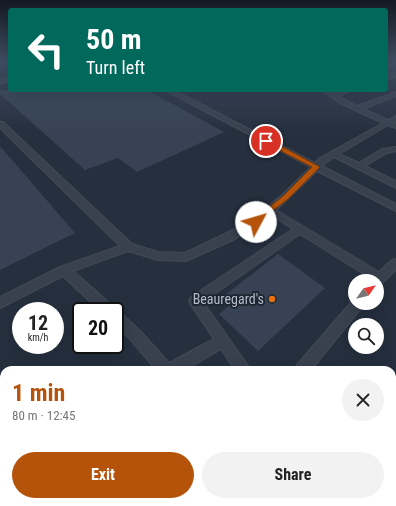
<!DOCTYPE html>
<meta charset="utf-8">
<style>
:root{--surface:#fff;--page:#f2f2f2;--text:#222;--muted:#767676;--accent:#b45309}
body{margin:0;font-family:"Roboto Condensed",sans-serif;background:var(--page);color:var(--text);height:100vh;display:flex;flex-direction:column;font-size:15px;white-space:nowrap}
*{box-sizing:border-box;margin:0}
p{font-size:13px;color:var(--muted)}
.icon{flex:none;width:22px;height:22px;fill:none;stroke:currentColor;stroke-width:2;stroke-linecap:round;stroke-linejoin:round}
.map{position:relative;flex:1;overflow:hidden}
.drawer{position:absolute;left:0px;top:366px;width:396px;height:140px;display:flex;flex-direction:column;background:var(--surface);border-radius:12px 12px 0 0;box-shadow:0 4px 16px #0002}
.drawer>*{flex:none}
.banner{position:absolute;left:8px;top:8px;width:380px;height:84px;border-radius:4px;box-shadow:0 4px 16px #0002;background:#00695c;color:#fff;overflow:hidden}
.needle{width:26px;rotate:56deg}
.buttons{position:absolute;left:348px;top:274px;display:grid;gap:8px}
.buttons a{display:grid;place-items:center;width:36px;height:36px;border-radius:50%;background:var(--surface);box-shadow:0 4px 16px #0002;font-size:20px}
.speed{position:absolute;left:12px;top:302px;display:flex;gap:8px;font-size:20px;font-weight:700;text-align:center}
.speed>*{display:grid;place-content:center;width:52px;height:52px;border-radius:50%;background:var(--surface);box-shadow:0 4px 16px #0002;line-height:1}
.speed small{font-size:10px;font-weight:400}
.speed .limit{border:2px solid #111;border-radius:6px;background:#fff;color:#111}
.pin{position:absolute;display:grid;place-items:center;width:34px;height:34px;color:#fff;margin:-17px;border:2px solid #fff;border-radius:50%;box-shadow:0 1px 4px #0007}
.me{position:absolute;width:44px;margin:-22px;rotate:51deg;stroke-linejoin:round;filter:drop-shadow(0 0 3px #0008)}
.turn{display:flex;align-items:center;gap:14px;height:84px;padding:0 12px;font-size:18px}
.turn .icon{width:52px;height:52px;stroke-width:2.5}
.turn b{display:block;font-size:28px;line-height:34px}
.round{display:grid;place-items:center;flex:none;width:42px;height:42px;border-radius:21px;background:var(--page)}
.headline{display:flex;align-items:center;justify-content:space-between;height:68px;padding:0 12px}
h1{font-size:24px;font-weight:700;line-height:30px;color:var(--accent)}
.button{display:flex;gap:8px;margin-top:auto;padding:8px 12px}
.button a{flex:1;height:46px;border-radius:24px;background:var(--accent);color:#fff;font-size:16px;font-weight:700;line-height:46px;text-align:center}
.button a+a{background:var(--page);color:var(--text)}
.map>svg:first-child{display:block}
</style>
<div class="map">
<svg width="396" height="506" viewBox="0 0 396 506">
<rect width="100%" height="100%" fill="#252f3e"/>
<path fill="#374354" d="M 0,90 L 147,90 L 224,132 L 137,172 L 118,158 L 85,170 L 0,94 Z
M 0,146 L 75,233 L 0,270 Z
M 278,254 L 325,288 L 258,351 L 219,314 L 234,302 L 225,295 Z"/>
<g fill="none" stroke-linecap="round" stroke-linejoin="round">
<defs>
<path id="service" d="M 396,61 L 396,64 L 386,66 L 386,62 Z
M 396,73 L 396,77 L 386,80 L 386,76 Z
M 10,77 L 10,81 L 0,84 L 0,80 Z
M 165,90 L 173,90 L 315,163 L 320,158 L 383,123 L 340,103 L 321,90 L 328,90 L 333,93 L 343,90 L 352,90 L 338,96 L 357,106 L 396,92 L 396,96 L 363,109 L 388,120 L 396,116 L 396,121 L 394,122 L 396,123 L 396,128 L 388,125 L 339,154 L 359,163 L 382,149 L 396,147 L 396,151 L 387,153 L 365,166 L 396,181 L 396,188 L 334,157 L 322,166 L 396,204 L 396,211 L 317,171 L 276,210 L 379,272 L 392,260 L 396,259 L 396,270 L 381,284 L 377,286 L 377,281 L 371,281 L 372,279 L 300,234 L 203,302 L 251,370 L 235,370 L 221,349 L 185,370 L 156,370 L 132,341 L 115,324 L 115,311 L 100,311 L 63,276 L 0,308 L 0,297 L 60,267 L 120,246 L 0,128 L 0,122 L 3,122 L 132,244 L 158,252 L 185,253 L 225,234 L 252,220 L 282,195 L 311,167 ZM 271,215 L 293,229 L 191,297 L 189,301 L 191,305 L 214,339 L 169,363 L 142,333 L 120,312 L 115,310 L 114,307 L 73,271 L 128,251 L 158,260 L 186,261 L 233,240 L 260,224 Z
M 354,299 L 355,299 L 355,303 L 364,303 L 362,307 L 311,370 L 295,370 L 297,365 Z
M 136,502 L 161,502 L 160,506 L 135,506 Z"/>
<path id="secondary" d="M 0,61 L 6,61 L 5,63 L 0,64 Z"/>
<path id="trunk" d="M 396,377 L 396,412 L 392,413 L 392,379 Z
M 308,502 L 345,502 L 344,506 L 306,506 Z"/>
</defs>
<use href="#service" stroke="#424a57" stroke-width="2"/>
<use href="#secondary" stroke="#424a57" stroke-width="2"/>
<use href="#trunk" stroke="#444c59" stroke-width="2"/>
<use href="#service" fill="#39414e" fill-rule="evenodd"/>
<use href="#secondary" fill="#475061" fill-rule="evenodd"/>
<use href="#trunk" fill="#666462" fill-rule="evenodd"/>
</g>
<linearGradient id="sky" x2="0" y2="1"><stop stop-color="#141a22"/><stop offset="0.46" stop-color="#404d63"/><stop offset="1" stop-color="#404d63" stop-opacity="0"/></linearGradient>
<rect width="396" height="132" fill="url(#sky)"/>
<path fill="#b45309" stroke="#753606" d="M 263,139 L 268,139 L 320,167 L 288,199 L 256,224 L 253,223 L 251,222 L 253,220 L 283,196 L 312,167 L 263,142 Z"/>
<circle fill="#e8710a" stroke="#1e2633" stroke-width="1.5" cx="272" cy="299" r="4"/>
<g text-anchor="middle" stroke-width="4" stroke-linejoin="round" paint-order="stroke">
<g font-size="14" fill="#b5bcc9" stroke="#1e2633" text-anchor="end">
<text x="264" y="304">Beauregard's</text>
</g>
</g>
</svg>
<div class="buttons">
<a><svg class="needle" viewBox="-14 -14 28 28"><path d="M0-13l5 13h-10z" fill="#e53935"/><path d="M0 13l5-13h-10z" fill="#767676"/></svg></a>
<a><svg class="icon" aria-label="search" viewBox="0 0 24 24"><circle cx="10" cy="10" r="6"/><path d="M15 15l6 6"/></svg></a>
</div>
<div class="speed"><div>12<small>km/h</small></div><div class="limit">20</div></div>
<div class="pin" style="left:266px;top:141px;background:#d93025"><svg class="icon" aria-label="arrive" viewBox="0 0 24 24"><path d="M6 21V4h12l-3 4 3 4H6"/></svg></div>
<svg class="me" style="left:256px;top:222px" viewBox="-20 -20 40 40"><circle r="19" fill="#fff"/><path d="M0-13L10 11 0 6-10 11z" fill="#b45309"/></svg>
<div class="banner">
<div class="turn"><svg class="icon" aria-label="left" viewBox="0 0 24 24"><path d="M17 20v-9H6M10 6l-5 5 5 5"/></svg><div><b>50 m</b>Turn left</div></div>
</div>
<section class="drawer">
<div class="headline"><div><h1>1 min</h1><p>80 m · 12:45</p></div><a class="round"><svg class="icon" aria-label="close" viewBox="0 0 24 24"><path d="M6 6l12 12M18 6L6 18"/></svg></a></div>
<div class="button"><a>Exit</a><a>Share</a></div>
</section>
</div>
